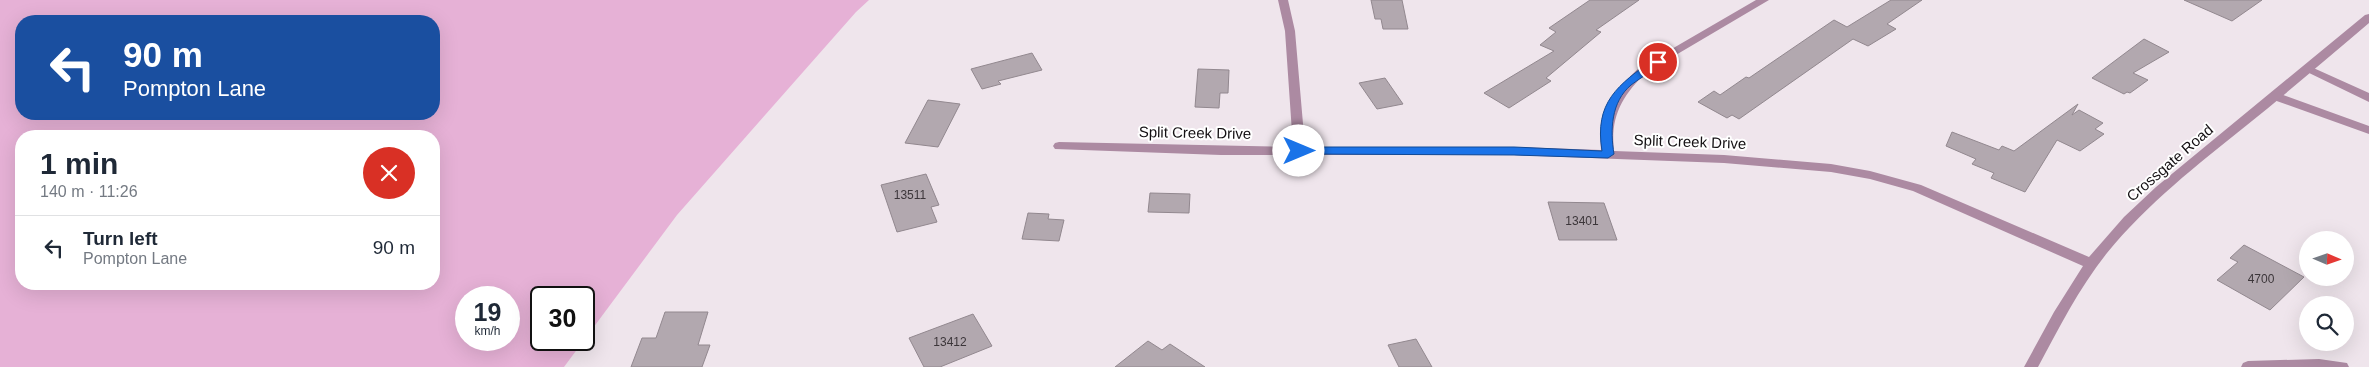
<!DOCTYPE html>
<meta charset="utf-8">
<style>
:root{--surface:#fff;--page:#f6f6f7;--text:#1f2937;--muted:#747a83;--line:#e0e1e3}
body{margin:0;font-family:Arial,sans-serif;background:var(--page);color:var(--text);height:100vh;display:flex;flex-direction:column;font-size:19px;white-space:nowrap}
*{box-sizing:border-box;margin:0}
p{font-size:16px;color:var(--muted)}
.icon{flex:none;width:28px;height:28px;fill:none;stroke:currentColor;stroke-width:2;stroke-linecap:round;stroke-linejoin:round}
.map{position:relative;flex:1;overflow:hidden}
.side{position:absolute;left:15px;top:130px;width:425px;height:160px;display:flex;flex-direction:column;background:var(--surface);border-radius:20px;box-shadow:0 5px 20px #0002}
.side>*{flex:none}
.hud{position:absolute;left:15px;top:15px;width:425px;height:105px;border-radius:20px;box-shadow:0 5px 20px #0002;background:#1a4fa0;color:#fff;overflow:hidden}
.needle{width:32px;rotate:92deg}
.tools{position:absolute;left:2299px;top:231px;display:grid;gap:10px}
.tools a{display:grid;place-items:center;width:55px;height:55px;border-radius:50%;background:var(--surface);box-shadow:0 5px 20px #0002;font-size:25px}
.speed{position:absolute;left:455px;top:286px;display:flex;gap:10px;font-size:25px;font-weight:700;text-align:center}
.speed>*{display:grid;place-content:center;width:65px;height:65px;border-radius:50%;background:var(--surface);box-shadow:0 5px 20px #0002;line-height:1}
.speed small{font-size:12px;font-weight:400}
.speed .limit{border:2px solid #111;border-radius:8px;background:#fff;color:#111}
.pin{position:absolute;display:grid;place-items:center;width:42px;height:42px;color:#fff;margin:-21px;border:2px solid #fff;border-radius:50%;box-shadow:0 1px 5px #0007}
.me{position:absolute;width:55px;margin:-28px;rotate:90deg;stroke-linejoin:round;filter:drop-shadow(0 0 4px #0008)}
.turn{display:flex;align-items:center;gap:18px;height:105px;padding:0 25px;font-size:22px}
.turn .icon{width:65px;height:65px;stroke-width:2.5}
.turn b{display:block;font-size:35px;line-height:42px}
.round{display:grid;place-items:center;flex:none;width:52px;height:52px;border-radius:26px;background:var(--page)}
.summary{display:flex;align-items:center;justify-content:space-between;height:85px;padding:0 25px}
h1{font-size:30px;font-weight:600;line-height:38px}
ul{padding:0;list-style:none}
li{display:flex;align-items:center;gap:15px;height:65px;padding:0 25px;border-top:1px solid var(--line)}
li div{flex:1}
li b{display:block;font-size:19px}
li em{font-style:normal}
.map>svg:first-child{display:block}
</style>
<div class="map">
<svg width="2369" height="367" viewBox="0 0 2369 367">
<rect width="100%" height="100%" fill="#efe5ec"/>
<path fill="#e6b1d6" fill-rule="evenodd" d="M 0,0 L 869,0 L 856,12 L 677,215 L 564,367 L 0,367 ZM 21,21 L 434,21 L 434,114 L 21,114 ZM 21,136 L 434,136 L 434,284 L 21,284 ZM 466,298 L 509,298 L 509,340 L 466,340 ZM 541,298 L 584,298 L 584,340 L 541,340 Z"/>
<path fill="#b2a8af" stroke="#92888f" d="M 1371,0 L 1402,0 L 1408,29 L 1383,29 L 1381,19 L 1375,19 Z
M 1590,0 L 1639,0 L 1596,30 L 1601,32 L 1546,78 L 1551,81 L 1509,108 L 1484,93 L 1554,51 L 1540,45 L 1556,32 L 1549,28 Z
M 1891,0 L 1922,0 L 1887,24 L 1896,29 L 1868,46 L 1853,39 L 1739,119 L 1732,115 L 1727,118 L 1698,102 L 1714,91 L 1720,95 L 1746,77 L 1749,78 L 1834,20 L 1847,27 Z
M 2184,0 L 2262,0 L 2232,21 Z
M 2144,39 L 2169,52 L 2133,73 L 2148,80 L 2130,93 L 2127,92 L 2124,94 L 2092,78 Z
M 1032,53 L 1042,70 L 998,81 L 1001,84 L 982,89 L 971,69 Z
M 1198,69 L 1229,70 L 1228,93 L 1220,93 L 1219,108 L 1195,107 Z
M 1385,78 L 1403,104 L 1377,109 L 1359,83 Z
M 928,100 L 960,104 L 938,147 L 905,143 Z
M 2078,104 L 2072,115 L 2079,110 L 2103,123 L 2095,129 L 2104,134 L 2080,151 L 2057,140 L 2025,192 L 1991,178 L 1994,173 L 1972,164 L 1976,159 L 1946,146 L 1952,132 L 1999,150 L 2002,146 L 2014,151 Z
M 926,174 L 939,205 L 931,207 L 937,222 L 897,232 L 881,185 Z
M 1150,193 L 1190,194 L 1189,213 L 1148,212 Z
M 1548,202 L 1604,203 L 1617,240 L 1559,240 Z
M 1028,213 L 1049,214 L 1048,219 L 1064,220 L 1059,241 L 1022,239 Z
M 2244,245 L 2304,277 L 2270,310 L 2217,280 L 2238,262 L 2230,258 Z
M 665,312 L 708,312 L 698,345 L 710,345 L 702,367 L 631,367 L 642,338 L 656,338 Z
M 973,314 L 992,346 L 940,367 L 924,367 L 909,338 Z
M 1416,339 L 1432,367 L 1399,367 L 1388,345 Z
M 1148,341 L 1162,350 L 1170,344 L 1205,367 L 1115,367 Z"/>
<g fill="none" stroke-linecap="round" stroke-linejoin="round">
<path fill="#ac8aa2" fill-rule="evenodd" d="M 2309,66 L 2369,93 L 2369,102 L 2305,71 L 2303,69 L 2305,67 Z
M 2275,92 L 2369,126 L 2369,134 L 2271,99 L 2269,96 L 2271,93 Z
M 2319,359 L 2347,363 L 2349,367 L 2241,367 L 2243,363 L 2248,361 Z"/>
<path fill="#ac8aa2" fill-rule="evenodd" d="M 1278,0 L 1288,0 L 1295,31 L 1305,147 L 1514,147 L 1601,150 C 1598,114 1613,91 1639,68 L 1756,0 L 1769,0 L 1647,72 C 1622,95 1610,117 1614,151 L 1724,155 L 1831,164 L 1870,171 L 1921,185 L 2089,257 L 2124,217 L 2156,187 L 2365,15 L 2369,14 L 2369,23 C 2329,57 2288,92 2247,125 C 2197,165 2147,204 2107,253 C 2079,288 2059,328 2038,367 L 2024,367 L 2054,312 L 2083,266 L 1913,191 L 1870,179 L 1831,172 L 1724,163 L 1514,155 L 1221,155 L 1055,149 L 1053,146 L 1055,143 L 1059,142 L 1293,147 L 1285,31 Z"/>
</g>
<path fill="#1a73e8" stroke="#114b97" d="M 1654,59 L 1661,59 L 1663,62 C 1654,71 1641,77 1631,85 C 1611,102 1610,130 1614,154 L 1608,158 L 1514,155 L 1299,154 L 1294,151 L 1299,147 L 1514,147 L 1602,151 C 1594,102 1618,85 1654,59 Z"/>
<g text-anchor="middle" stroke-width="4" stroke-linejoin="round" paint-order="stroke">
<g font-size="12" fill="#3c363a">
<text x="910" y="199">13511</text>
<text x="1582" y="225">13401</text>
<text x="2261" y="283">4700</text>
<text x="950" y="346">13412</text>
</g>
<g font-size="15" fill="#141013" stroke="#fff">
<text transform="translate(1195 133) rotate(1)" y="5">Split Creek Drive</text>
<text transform="translate(1690 142) rotate(2)" y="5">Split Creek Drive</text>
<text transform="translate(2170 163) rotate(-41)" y="5">Crossgate Road</text>
</g>
</g>
</svg>
<div class="tools">
<a><svg class="needle" viewBox="-14 -14 28 28"><path d="M0-13l5 13h-10z" fill="#e53935"/><path d="M0 13l5-13h-10z" fill="#747a83"/></svg></a>
<a><svg class="icon" aria-label="search" viewBox="0 0 24 24"><circle cx="10" cy="10" r="6"/><path d="M15 15l6 6"/></svg></a>
</div>
<div class="speed"><div>19<small>km/h</small></div><div class="limit">30</div></div>
<div class="pin" style="left:1658px;top:62px;background:#d93025"><svg class="icon" aria-label="arrive" viewBox="0 0 24 24"><path d="M6 21V4h12l-3 4 3 4H6"/></svg></div>
<svg class="me" style="left:1299px;top:151px" viewBox="-20 -20 40 40"><circle r="19" fill="#fff"/><path d="M0-13L10 11 0 6-10 11z" fill="#1a73e8"/></svg>
<div class="hud">
<div class="turn"><svg class="icon" aria-label="left" viewBox="0 0 24 24"><path d="M17 20v-9H6M10 6l-5 5 5 5"/></svg><div><b>90 m</b>Pompton Lane</div></div>
</div>
<section class="side">
<div class="summary"><div><h1>1 min</h1><p>140 m · 11:26</p></div><a class="round" style="background:#d93025;color:#fff"><svg class="icon" aria-label="close" viewBox="0 0 24 24"><path d="M6 6l12 12M18 6L6 18"/></svg></a></div>
<ul>
<li><svg class="icon" aria-label="left" viewBox="0 0 24 24"><path d="M17 20v-9H6M10 6l-5 5 5 5"/></svg><div><b>Turn left</b><p>Pompton Lane</p></div><em>90 m</em></li>
</ul>
</section>
</div>
